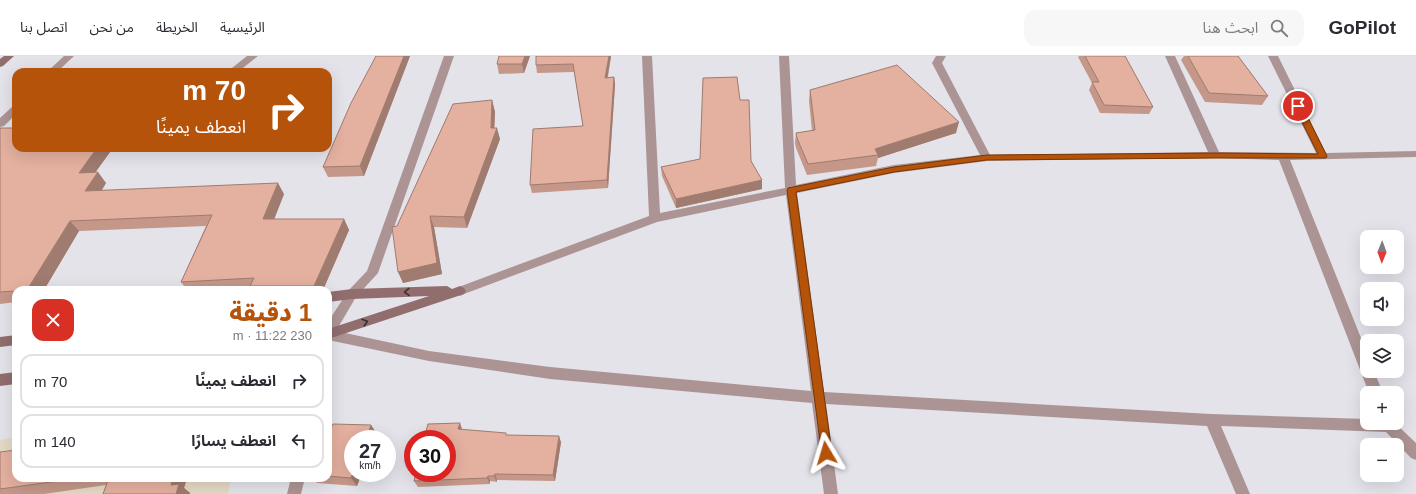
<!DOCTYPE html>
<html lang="ar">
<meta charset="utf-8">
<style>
:root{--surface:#fff;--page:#f7f7f7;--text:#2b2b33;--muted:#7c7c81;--line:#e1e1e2;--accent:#b45309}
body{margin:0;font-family:Arial,"Noto Sans Arabic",sans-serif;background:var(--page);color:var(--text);direction:rtl;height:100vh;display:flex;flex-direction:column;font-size:15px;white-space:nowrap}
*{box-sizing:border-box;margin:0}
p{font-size:13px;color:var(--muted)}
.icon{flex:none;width:22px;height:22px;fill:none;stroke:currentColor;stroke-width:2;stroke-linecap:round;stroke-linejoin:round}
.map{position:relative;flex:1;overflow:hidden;direction:ltr}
.details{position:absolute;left:12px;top:230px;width:320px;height:196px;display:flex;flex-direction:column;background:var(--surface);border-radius:12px;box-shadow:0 4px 16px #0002;direction:rtl}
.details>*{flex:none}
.guide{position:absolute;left:12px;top:12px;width:320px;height:84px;border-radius:12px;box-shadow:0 4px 16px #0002;direction:rtl;background:#b45309;color:#fff;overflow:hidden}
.needle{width:26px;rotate:181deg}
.controls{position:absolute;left:1360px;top:174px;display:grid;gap:8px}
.controls a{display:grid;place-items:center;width:44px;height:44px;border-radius:8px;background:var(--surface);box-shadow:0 4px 16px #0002;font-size:20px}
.speed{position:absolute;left:344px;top:374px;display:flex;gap:8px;font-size:20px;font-weight:700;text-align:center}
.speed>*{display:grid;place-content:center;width:52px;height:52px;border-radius:50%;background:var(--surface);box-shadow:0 4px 16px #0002;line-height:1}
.speed small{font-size:10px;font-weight:400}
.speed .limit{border:6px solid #d22;background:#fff;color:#111}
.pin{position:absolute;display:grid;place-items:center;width:34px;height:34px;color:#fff;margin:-17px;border:2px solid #fff;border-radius:50%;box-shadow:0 1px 4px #0007}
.me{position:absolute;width:44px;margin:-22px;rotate:353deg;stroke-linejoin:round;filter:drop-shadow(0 0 3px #0008)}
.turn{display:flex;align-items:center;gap:14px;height:84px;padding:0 20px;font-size:18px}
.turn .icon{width:52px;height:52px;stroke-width:2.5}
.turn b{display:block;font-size:28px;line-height:34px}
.round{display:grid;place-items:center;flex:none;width:42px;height:42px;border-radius:12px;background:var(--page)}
.head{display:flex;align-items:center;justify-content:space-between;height:68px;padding:0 20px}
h1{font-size:24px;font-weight:800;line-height:30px;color:var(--accent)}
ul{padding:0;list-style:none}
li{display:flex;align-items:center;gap:12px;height:54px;margin:0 8px 6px;padding:0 12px;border:2px solid var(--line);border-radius:12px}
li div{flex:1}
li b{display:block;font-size:15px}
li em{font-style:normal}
header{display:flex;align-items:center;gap:24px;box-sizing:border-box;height:56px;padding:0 20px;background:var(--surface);border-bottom:1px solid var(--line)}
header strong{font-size:19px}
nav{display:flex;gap:22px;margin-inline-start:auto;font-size:14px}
.search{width:280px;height:36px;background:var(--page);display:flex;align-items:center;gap:10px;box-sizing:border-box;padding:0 14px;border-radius:12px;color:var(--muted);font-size:15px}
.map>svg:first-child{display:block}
</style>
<header>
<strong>GoPilot</strong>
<div class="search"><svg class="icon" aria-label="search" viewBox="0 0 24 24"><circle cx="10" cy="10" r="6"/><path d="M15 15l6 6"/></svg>ابحث هنا</div>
<nav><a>الرئيسية</a><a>الخريطة</a><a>من نحن</a><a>اتصل بنا</a></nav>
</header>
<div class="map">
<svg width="1416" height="438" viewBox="0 0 1416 438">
<rect width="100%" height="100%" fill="#e4e3ea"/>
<path fill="#e4d9c4" d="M 16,381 L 16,422 L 231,422 L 228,438 L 0,438 L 0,384 Z"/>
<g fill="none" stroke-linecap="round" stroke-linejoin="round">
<path fill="#ad9494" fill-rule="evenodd" d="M 64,0 L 74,0 L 57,16 L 47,16 Z
M 247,0 L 258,0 L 238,16 L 227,16 Z
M 444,0 L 454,0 L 378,217 L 356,241 L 336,275 L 429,295 L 550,311 L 811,335 L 786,139 L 657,166 L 464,238 L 460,240 L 456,238 L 454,235 L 456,232 L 649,160 L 642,0 L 652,0 L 660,157 L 785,132 L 779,0 L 789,0 L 796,129 L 894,109 L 980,99 L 932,7 L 936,0 L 946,0 L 942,7 L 990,99 L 1208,96 L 1165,0 L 1175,0 L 1219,96 L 1316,97 L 1268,0 L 1278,0 L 1326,97 L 1416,95 L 1416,101 L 1290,104 L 1367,297 L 1367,315 L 1374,315 L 1383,337 L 1369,337 L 1279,104 L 1215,102 L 987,105 L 894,117 L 797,137 L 824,336 L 1211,358 L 1367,363 L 1367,367 L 1395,367 L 1416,387 L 1416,404 L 1411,402 L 1386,376 L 1221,370 L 1250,438 L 1236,438 L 1207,370 L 826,348 L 838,438 L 824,438 L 812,347 L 550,323 L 429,305 L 328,284 L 328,266 L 348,235 L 367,215 Z
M 16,49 L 16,58 L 4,70 L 0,71 L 0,62 L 13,50 Z
M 291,422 L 305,422 L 301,438 L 287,438 Z"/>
<path fill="#916d6e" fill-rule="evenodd" d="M 4,0 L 14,0 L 3,10 L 0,11 L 0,3 Z
M 447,230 L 452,233 L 460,230 L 464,232 L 466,235 L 464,238 L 328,283 L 328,273 L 429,240 L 352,243 L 328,246 L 328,236 L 352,233 Z
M 16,279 L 16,289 L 0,291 L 0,281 Z
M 16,316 L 16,328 L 0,330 L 0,318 Z"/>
</g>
<path fill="#c49789" d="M 376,0 L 410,0 L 364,120 L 328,121 L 323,111 Z
M 530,0 L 524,17 L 499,18 L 497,8 Z
M 611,0 L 608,21 L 614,21 L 615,29 L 608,132 L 532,137 L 530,129 L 583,70 L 574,16 L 537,17 L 536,9 Z
M 1079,0 L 1125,0 L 1153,51 L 1149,58 L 1100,57 L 1089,34 L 1092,27 L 1078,1 Z
M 1184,0 L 1238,0 L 1268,40 L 1262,49 L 1205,46 L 1181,4 Z
M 810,34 L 956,77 L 878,102 L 876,110 L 807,119 L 796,92 L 795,87 L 796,77 L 812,75 L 809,45 Z
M 492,44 L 495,56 L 494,72 L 500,83 L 467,172 L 434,171 L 442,218 L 403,227 L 397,170 Z
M 740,44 L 751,105 L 762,124 L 762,133 L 676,152 L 662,120 L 661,111 L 700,103 Z
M 0,72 L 16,92 L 113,92 L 95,116 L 106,127 L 102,134 L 284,138 L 274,163 L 344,163 L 349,174 L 323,234 L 253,234 L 253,233 L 235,234 L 187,234 L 181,226 L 206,170 L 79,175 L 44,234 L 16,234 L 16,246 L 0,248 Z
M 371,369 L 377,378 L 375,383 L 353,383 L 353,417 L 362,417 L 357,430 L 317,427 L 313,422 L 328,422 L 328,379 Z
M 462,373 L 462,374 L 561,386 L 555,425 L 497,424 L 497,426 L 490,425 L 490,428 L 418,431 L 414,425 Z
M 0,396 L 16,422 L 187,422 L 184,432 L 190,437 L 190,438 L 103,438 L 106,429 L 44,438 L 0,438 Z"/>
<path fill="#a07b6f" d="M 404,0 L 410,0 L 364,120 L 360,110 Z
M 525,0 L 530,0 L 524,17 L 522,8 Z
M 609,0 L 611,0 L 606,29 L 605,22 Z
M 614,21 L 615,29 L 608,132 L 607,124 Z
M 492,44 L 495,56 L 494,81 L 497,72 L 500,83 L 467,172 L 464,161 Z
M 959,66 L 956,77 L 878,102 L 878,99 L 875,93 Z
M 97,92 L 113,92 L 87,128 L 79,117 Z
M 98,116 L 106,127 L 94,146 L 85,135 Z
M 762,124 L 762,133 L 676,152 L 676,143 Z
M 278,127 L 284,138 L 270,174 L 263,163 Z
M 430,160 L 434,171 L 442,218 L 403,227 L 398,216 Z
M 344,163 L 349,174 L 323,234 L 317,234 L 314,230 Z
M 70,165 L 79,175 L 44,234 L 27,234 Z
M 460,367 L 462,373 L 461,380 L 458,373 Z
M 371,369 L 377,378 L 375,383 L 366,383 Z
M 559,380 L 561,386 L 555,425 L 553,419 Z
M 353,417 L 362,417 L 357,430 L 351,422 Z
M 495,418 L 497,424 L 497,426 L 494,420 Z
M 488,420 L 490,425 L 490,428 L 487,422 Z
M 173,422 L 187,422 L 184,432 L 190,437 L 190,438 L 176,438 L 171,429 Z"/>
<path fill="#e4b09f" stroke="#a07b6f" d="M 376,0 L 404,0 L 360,110 L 323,111 L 351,47 Z
M 499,0 L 525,0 L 522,8 L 497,8 Z
M 536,0 L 609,0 L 605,22 L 614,21 L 607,124 L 530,129 L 533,73 L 583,70 L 573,8 L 536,9 Z
M 1085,0 L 1125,0 L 1153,51 L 1104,49 L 1092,26 L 1099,26 Z
M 1188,0 L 1238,0 L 1268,40 L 1209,37 Z
M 897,9 L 959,66 L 875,93 L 878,99 L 808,108 L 797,82 L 796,77 L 815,74 L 810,34 Z
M 737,21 L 740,44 L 749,44 L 751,105 L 762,124 L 676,143 L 661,111 L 700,103 L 703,22 Z
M 492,44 L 491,72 L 497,72 L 464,161 L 430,160 L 437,207 L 398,216 L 392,171 L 397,170 L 453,48 Z
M 0,72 L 16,72 L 16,92 L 97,92 L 79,117 L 98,116 L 85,135 L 278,127 L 263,163 L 344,163 L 314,230 L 250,230 L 254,222 L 181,226 L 212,159 L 70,165 L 27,234 L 16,234 L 16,235 L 0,236 Z
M 460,367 L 458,373 L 506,377 L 506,379 L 559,380 L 553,419 L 495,418 L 494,420 L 488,420 L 487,422 L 414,425 L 416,417 L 447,417 L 447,383 L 424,383 L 428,368 Z
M 333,368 L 371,369 L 366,383 L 353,383 L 353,417 L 351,422 L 328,420 L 328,379 Z
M 16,394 L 16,422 L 80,422 L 0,433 L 0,396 Z
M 109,422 L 173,422 L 171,429 L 179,428 L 176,438 L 103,438 Z"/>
<defs><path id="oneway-chevron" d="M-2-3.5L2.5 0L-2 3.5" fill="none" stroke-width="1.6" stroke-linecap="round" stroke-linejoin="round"/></defs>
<g stroke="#3c2f32">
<use href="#oneway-chevron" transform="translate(407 236) rotate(178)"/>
<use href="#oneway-chevron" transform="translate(365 266) rotate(-18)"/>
</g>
<path fill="#b45309" stroke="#753606" d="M 1298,48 L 1302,50 L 1327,100 L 1326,102 L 1216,102 L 987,104 L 894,116 L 796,136 L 832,397 L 830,400 L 826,402 L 822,400 L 787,134 L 788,132 L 894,111 L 987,99 L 1216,97 L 1318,98 L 1294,50 Z"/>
</svg>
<div class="controls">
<a><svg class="needle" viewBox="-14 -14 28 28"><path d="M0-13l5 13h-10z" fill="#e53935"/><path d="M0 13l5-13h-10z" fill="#7c7c81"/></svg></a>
<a><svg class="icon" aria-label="sound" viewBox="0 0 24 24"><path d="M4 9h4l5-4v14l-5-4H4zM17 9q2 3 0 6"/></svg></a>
<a><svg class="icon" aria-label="layers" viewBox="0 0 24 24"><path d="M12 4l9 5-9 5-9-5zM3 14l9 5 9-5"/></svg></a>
<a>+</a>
<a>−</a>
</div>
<div class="speed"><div>27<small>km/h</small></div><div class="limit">30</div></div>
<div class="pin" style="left:1298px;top:50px;background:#d93025"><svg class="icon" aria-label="arrive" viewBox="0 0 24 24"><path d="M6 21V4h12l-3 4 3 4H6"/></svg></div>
<svg class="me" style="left:826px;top:397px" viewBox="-20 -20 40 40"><path d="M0-17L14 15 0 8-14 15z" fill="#b45309" stroke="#fff" stroke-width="4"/></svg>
<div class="guide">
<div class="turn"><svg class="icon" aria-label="right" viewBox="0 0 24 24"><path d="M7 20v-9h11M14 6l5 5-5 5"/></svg><div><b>70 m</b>انعطف يمينًا</div></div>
</div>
<section class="details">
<div class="head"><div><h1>1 دقيقة</h1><p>230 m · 11:22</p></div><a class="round" style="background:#d93025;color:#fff"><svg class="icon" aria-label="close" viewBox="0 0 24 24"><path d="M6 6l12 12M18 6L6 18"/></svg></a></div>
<ul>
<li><svg class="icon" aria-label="right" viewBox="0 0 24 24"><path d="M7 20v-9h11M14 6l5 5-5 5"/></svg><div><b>انعطف يمينًا</b></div><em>70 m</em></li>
<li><svg class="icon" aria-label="left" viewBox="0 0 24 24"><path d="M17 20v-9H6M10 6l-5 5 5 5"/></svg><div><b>انعطف يسارًا</b></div><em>140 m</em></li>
</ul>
</section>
</div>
